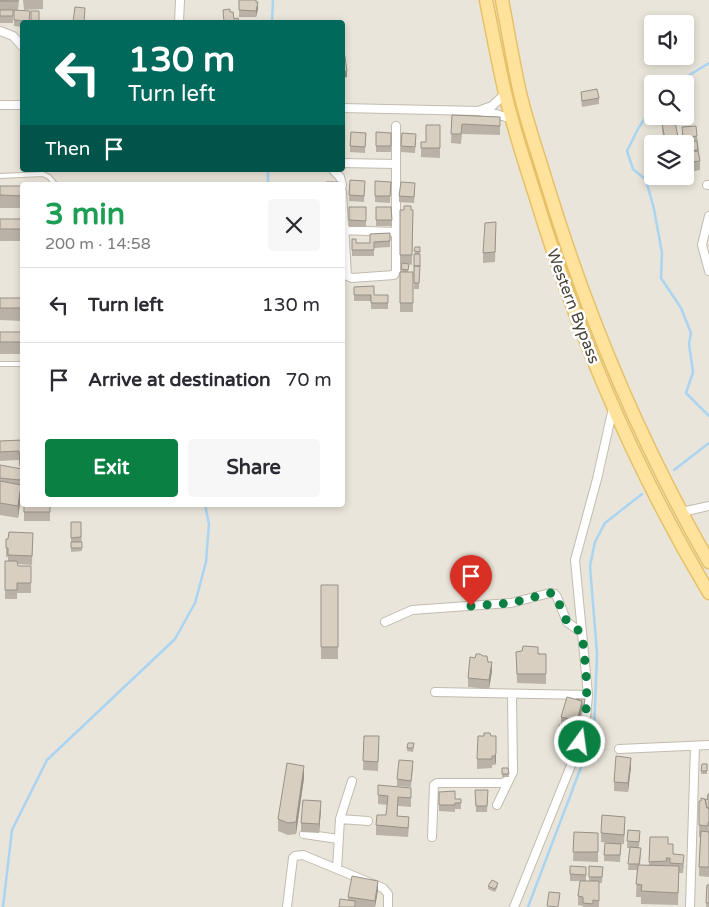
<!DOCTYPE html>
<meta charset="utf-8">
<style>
:root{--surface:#fff;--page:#f7f7f7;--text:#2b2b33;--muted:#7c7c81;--line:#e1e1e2;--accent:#0b8043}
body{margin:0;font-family:"Varela Round",sans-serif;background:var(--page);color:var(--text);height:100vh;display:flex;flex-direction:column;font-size:19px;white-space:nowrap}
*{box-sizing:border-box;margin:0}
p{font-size:16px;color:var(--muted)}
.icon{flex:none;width:28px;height:28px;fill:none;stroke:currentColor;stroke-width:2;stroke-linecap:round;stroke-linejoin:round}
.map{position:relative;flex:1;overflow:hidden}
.drawer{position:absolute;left:20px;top:182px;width:325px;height:325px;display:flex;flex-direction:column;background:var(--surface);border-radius:5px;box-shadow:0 2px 8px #0003}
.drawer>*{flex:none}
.guide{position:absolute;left:20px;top:20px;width:325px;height:152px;border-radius:5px;box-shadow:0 2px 8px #0003;background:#00695c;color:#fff;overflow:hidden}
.controls{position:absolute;left:644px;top:15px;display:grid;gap:10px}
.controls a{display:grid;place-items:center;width:50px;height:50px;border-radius:5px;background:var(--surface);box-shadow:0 2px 8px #0003;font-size:25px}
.pin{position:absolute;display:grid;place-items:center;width:42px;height:42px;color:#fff;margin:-51px -21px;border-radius:50% 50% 50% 0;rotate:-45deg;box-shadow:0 0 5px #0007}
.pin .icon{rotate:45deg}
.me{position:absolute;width:55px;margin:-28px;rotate:14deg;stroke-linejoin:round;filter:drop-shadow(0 0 4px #0008)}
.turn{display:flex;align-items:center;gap:18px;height:105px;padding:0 25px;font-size:22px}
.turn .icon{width:65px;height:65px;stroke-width:2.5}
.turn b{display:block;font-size:35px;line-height:42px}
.then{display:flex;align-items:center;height:48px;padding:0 25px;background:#0003;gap:10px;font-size:19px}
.round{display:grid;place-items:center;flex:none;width:52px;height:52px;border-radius:5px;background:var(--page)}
.overview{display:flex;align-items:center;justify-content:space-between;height:85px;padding:0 25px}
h1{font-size:30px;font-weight:800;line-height:38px;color:#1e9e55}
.cta{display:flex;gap:10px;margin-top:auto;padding:10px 25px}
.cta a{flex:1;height:58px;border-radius:5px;background:var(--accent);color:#fff;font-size:20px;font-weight:800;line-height:58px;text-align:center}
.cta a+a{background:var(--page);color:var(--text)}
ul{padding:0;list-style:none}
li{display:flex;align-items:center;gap:15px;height:75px;padding:0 25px;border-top:1px solid var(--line)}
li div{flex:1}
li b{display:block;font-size:19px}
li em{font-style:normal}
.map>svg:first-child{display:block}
</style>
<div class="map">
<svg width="709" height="907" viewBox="0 0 709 907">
<rect width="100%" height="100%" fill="#f6f3ec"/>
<path fill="#eae5da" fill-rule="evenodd" d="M 0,0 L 709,0 L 709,907 L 0,907 ZM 22,22 L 342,22 L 342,170 L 22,170 ZM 652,24 L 685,24 L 685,56 L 652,56 ZM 652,84 L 685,84 L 685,116 L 652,116 ZM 652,144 L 685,144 L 685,176 L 652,176 ZM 22,185 L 342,185 L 342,505 L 22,505 Z"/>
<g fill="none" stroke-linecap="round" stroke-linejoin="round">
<path stroke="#a9d4f2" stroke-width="2.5" d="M 272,22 L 273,0
M 675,84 L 709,63
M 652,107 L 638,129 L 627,151 L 633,169 L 646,180 L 654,209 L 662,253 L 661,278 L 681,308 L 691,333 L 689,344 L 693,372 L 686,393 L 709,416
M 268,185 L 268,170
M 674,470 L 709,443
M 3,907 L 12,830 L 47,760 L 175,639 L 195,603 L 206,562 L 209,524 L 205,505
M 528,907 L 594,733 L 597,653 L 590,566 L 595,542 L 605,523 L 642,494"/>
<defs>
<path id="service" d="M 0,176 L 43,174 L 49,177 L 56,185
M 0,364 L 22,364"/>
<path id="minor" d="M 179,22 L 180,0
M 0,31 L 13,36 L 22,46
M 0,105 L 22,105
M 342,108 L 478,111 L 496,114 L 512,119
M 478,111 L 492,106 L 505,94
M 342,163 L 396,164
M 333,170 L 340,177 L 342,185
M 707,185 L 709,185
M 342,192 L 347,276 L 352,278 L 394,275 L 396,271 L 396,126
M 709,216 L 702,245 L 709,271
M 342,230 L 395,232
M 682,512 L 709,506
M 385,622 L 412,610 L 511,603 L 550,593 L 555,594 L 557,597 L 567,622 L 582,633
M 435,692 L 588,695
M 619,749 L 709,745
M 497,805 L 513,772 L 512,694
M 340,819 L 368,821
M 304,834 L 338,839
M 432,837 L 434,785 L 437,783 L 503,783 L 508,780
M 337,869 L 340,819 L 352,781
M 287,907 L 293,858 L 295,856 L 303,855 L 383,888 L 388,894 L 388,907
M 514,907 L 580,743 L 586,718 L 588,695 L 575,560 L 597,479 L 613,408
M 690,907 L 695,746"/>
<path id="primary" d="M 486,0 C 492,31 498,62 505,93 C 513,127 524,161 535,195 C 577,333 635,469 709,593
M 502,0 C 508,31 513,62 520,93 C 527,123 538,154 547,184 C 587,315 640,442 709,562"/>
</defs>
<use href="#service" stroke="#c2bbae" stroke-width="6"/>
<use href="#minor" stroke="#c2bbae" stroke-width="10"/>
<use href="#primary" stroke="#e6c16a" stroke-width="15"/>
<use href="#service" stroke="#fff" stroke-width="4"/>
<use href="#minor" stroke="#fff" stroke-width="8"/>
<use href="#primary" stroke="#ffe39c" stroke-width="12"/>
</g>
<path fill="#bab2a6" d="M 0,0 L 19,0 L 18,10 L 30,11 L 29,22 L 22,22 L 22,27 L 14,26 L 14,11 L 13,10 L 13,23 L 0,23 Z
M 23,0 L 43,0 L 43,9 L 24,10 Z
M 239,0 L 256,2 L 258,9 L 256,17 L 239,17 Z
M 581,92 L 599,98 L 599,104 L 582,107 L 581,98 Z
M 452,115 L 500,117 L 500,135 L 462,134 L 461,144 L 451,143 Z
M 662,124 L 678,137 L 678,142 L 683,142 L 682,127 L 697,136 L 700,161 L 700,170 L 685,173 L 685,144 L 664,144 L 662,130 Z
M 440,125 L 440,158 L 421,157 L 421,142 L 426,142 Z
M 342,131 L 344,131 L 344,152 L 342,152 Z
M 351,132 L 366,133 L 365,153 L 350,152 Z
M 376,132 L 391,133 L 391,152 L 376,152 Z
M 416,140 L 415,153 L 401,152 L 401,146 Z
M 350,180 L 365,188 L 364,202 L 349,201 Z
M 375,181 L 391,182 L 390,203 L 375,202 Z
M 0,186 L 22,186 L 22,208 L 0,208 Z
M 415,189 L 414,203 L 399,202 L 399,196 Z
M 349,207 L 366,207 L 366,227 L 349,227 Z
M 376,207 L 391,207 L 392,226 L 376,226 Z
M 400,210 L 413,210 L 412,265 L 409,264 L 408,272 L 413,272 L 413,312 L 400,312 L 400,272 L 401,272 L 402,264 L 400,264 Z
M 0,219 L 22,219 L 22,241 L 0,241 Z
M 496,232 L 495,262 L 483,263 L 483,253 Z
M 370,234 L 390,241 L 390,247 L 374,248 L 374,256 L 352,256 L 352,239 L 356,243 L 370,243 Z
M 415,247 L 420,247 L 419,289 L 414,289 Z
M 354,287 L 374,295 L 388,295 L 388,309 L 371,309 L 371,301 L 354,301 Z
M 0,298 L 22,298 L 22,321 L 0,320 Z
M 0,332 L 22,332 L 22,354 L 0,354 Z
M 22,440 L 22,482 L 21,486 L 21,497 L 18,518 L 0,515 L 0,465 L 20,469 L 19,460 L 0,461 L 0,441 Z
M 24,505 L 50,505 L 50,521 L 24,521 Z
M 71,522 L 81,522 L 82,551 L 71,552 Z
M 33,533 L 32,565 L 18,564 L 18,566 L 31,566 L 31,593 L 17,593 L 17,599 L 5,599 L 5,561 L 8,561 L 8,557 L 6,557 L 6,539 L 8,539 Z
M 321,585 L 338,585 L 338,659 L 321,659 Z
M 516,652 L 546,654 L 546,684 L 517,683 Z
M 488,662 L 492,671 L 489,689 L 468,687 L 468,678 Z
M 585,703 L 584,708 L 582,708 L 577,730 L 574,729 L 573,739 L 560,739 L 559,725 L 561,725 L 561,717 Z
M 364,736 L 379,736 L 378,771 L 363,770 Z
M 496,736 L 496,762 L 495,765 L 492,765 L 492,768 L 477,769 L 477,759 Z
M 414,746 L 413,752 L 407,751 L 407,748 Z
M 702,764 L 707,764 L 707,774 L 701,774 Z
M 413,767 L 411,787 L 397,786 L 397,779 Z
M 631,767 L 628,792 L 614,791 L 614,782 Z
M 502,768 L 508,768 L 509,777 L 502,777 Z
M 304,778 L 296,834 L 288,835 L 278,831 L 278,819 Z
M 378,785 L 411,788 L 411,807 L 398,806 L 398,816 L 409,826 L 408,837 L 376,835 L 376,825 L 386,815 L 387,805 L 378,804 Z
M 475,790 L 488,796 L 487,812 L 476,812 Z
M 439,792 L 455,799 L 461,799 L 461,809 L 455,809 L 455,812 L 439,811 Z
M 709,794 L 709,877 L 699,876 L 700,837 L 699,837 L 699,801 L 707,800 Z
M 321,810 L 319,833 L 301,832 L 301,823 Z
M 625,826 L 624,844 L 621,844 L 620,862 L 604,861 L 605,843 L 609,843 L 601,842 L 601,833 Z
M 628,830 L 640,831 L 639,847 L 641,854 L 640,865 L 649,865 L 650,837 L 668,844 L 673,854 L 684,865 L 683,873 L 679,873 L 678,905 L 641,904 L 641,897 L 636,897 L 637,870 L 628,870 L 630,848 L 627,848 Z
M 574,832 L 598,833 L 598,862 L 573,861 Z
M 570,866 L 586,867 L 586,881 L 570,881 Z
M 589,866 L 603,867 L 602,883 L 599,883 L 599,907 L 583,907 L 583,906 L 578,905 L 578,896 L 589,881 Z
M 707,885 L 709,885 L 709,907 L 706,907 Z
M 488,886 L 498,886 L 495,892 L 488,889 Z
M 378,890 L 375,907 L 339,907 L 348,900 L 348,897 Z"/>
<path fill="#979187" d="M 258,2 L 258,9 L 256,17 L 256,11 Z
M 347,71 L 347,77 L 342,78 L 342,72 Z
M 22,473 L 21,497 L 18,518 L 18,506 L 20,490 L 20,480 Z
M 492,662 L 492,671 L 489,689 L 489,680 Z
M 582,701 L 582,710 L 577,730 L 577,721 Z
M 496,736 L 496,762 L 495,765 L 495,756 Z
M 631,758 L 631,767 L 628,792 L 628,783 Z
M 304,766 L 304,778 L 296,834 L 296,822 Z
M 321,801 L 321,810 L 319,833 L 319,824 Z
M 378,881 L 378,890 L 375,907 L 375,901 Z"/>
<path fill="#d8cfc1" stroke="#979187" d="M 0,0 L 18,0 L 18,1 L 0,1 Z
M 239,0 L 256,0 L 256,2 L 258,2 L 256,11 L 239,10 Z
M 75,7 L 85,8 L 84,22 L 73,22 Z
M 230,9 L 230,12 L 233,12 L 234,19 L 238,18 L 239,22 L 224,22 L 223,10 Z
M 0,10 L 13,10 L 13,16 L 0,16 Z
M 14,10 L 30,11 L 29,21 L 14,20 Z
M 31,11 L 39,11 L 39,22 L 31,22 Z
M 342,51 L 344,51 L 347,71 L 342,72 Z
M 597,89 L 599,98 L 582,101 L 581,92 Z
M 452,115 L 500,117 L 500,126 L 462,124 L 461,134 L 451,134 Z
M 675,122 L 678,137 L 665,139 L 662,124 Z
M 426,125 L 440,125 L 440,148 L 421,148 L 421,142 L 426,142 Z
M 696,126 L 697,136 L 683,138 L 682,127 Z
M 342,131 L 344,131 L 344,146 L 342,146 Z
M 351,132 L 366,133 L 365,147 L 350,146 Z
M 376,132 L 391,133 L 391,146 L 376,146 Z
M 402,133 L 416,134 L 415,147 L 401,146 Z
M 697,141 L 698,150 L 685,151 L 685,144 L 668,143 Z
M 698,151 L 700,161 L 685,163 L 685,152 Z
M 350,180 L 365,181 L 364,196 L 349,195 Z
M 375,181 L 391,182 L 390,196 L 375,196 Z
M 326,182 L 339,182 L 339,185 L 326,185 Z
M 401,182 L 415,183 L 414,197 L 399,196 Z
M 0,186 L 22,186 L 22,196 L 0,195 Z
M 404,206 L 411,206 L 411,210 L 413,210 L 412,255 L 400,255 L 400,210 L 404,210 Z
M 349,207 L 366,207 L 366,221 L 349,220 Z
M 376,207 L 391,207 L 392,220 L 376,220 Z
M 0,219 L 22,219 L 22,229 L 0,229 Z
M 496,222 L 495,252 L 483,253 L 485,223 Z
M 390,233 L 390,241 L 374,242 L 374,250 L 352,250 L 352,239 L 356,239 L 356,243 L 370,243 L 370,234 Z
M 415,247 L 420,247 L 420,252 L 414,251 Z
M 414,254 L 420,254 L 420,266 L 414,266 Z
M 402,263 L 409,264 L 408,270 L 401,269 Z
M 414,266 L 420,266 L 419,283 L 414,283 Z
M 400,272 L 413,272 L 413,303 L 400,303 Z
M 374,286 L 374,295 L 388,295 L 388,303 L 371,303 L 371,295 L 354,295 L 354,287 Z
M 0,298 L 22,298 L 22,308 L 0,308 Z
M 0,332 L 22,332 L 22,342 L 0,342 Z
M 22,440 L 22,466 L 20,466 L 19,451 L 0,452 L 0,441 Z
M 0,465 L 22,469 L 22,473 L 20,480 L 0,478 Z
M 0,481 L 21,485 L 18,506 L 0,503 Z
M 24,505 L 50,505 L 50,512 L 24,512 Z
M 71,522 L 81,522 L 81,537 L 71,538 Z
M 9,532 L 33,533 L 32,556 L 8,555 L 8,548 L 6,548 L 6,539 L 8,539 Z
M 71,542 L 82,542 L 82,548 L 71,548 Z
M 5,561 L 17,561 L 18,566 L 31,566 L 31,583 L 17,583 L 17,590 L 5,590 Z
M 321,585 L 338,585 L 338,647 L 321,647 Z
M 523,646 L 538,647 L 538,654 L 546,654 L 546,674 L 517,674 L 516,652 L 522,651 Z
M 476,654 L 480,654 L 483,656 L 487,656 L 488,662 L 492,662 L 489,680 L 468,678 L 470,657 L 475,658 Z
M 567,697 L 582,701 L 577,721 L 561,717 Z
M 576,699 L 585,699 L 584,705 L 582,705 L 582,701 Z
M 559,725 L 574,726 L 573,733 L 560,732 Z
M 484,733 L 490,733 L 491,736 L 496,736 L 496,753 L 495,756 L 492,756 L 492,759 L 477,759 L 478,736 L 484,736 Z
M 364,736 L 379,736 L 378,762 L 363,761 Z
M 408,743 L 414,743 L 413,748 L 407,748 Z
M 616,756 L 631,758 L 628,783 L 614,782 Z
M 399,760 L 413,761 L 411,781 L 397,779 Z
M 287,763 L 304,766 L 296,822 L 288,823 L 278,819 Z
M 702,764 L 707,764 L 707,771 L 701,771 Z
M 502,768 L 508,768 L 509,774 L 502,774 Z
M 378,785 L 411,788 L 411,798 L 398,797 L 397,816 L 409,817 L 408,828 L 376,825 L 377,815 L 386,815 L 388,796 L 378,795 Z
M 475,790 L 488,790 L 487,806 L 476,806 Z
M 455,791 L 455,799 L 461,799 L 461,803 L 455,803 L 455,805 L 439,805 L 439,792 Z
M 708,794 L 709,794 L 709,808 L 707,808 L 705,799 L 707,800 Z
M 701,798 L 705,799 L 707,808 L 709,808 L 709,821 L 707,826 L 699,825 L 699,801 L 701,801 Z
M 303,800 L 321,801 L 319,824 L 301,823 Z
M 602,815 L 625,817 L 624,835 L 601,833 Z
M 628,830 L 640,831 L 639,842 L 627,841 Z
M 701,831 L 709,832 L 709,867 L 699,867 Z
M 574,832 L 598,833 L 598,852 L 573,852 Z
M 650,837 L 668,837 L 668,844 L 673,844 L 673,854 L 684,855 L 683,864 L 670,863 L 670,858 L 666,858 L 667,861 L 649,862 Z
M 605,843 L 621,844 L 620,855 L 604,855 Z
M 630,847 L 641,848 L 639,864 L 628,864 Z
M 638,865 L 679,866 L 678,893 L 641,891 L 642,885 L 636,884 Z
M 570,866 L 586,867 L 586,875 L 570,874 Z
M 589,866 L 603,867 L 602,877 L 589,877 Z
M 352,876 L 378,881 L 375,901 L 348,897 Z
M 492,880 L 498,883 L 495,889 L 488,886 Z
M 580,881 L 599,881 L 599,901 L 593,900 L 593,904 L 583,903 L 583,897 L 578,896 Z
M 707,885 L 709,885 L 709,903 L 706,903 Z
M 549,892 L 560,893 L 558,907 L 547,906 Z
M 340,899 L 355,901 L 355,907 L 339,907 Z"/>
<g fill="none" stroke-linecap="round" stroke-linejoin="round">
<path stroke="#0b8043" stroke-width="9" stroke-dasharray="0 16.2" d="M 471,606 L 511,603 L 550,593 L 555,594 L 567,622 L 582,633 C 586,670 591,706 580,742"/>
</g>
<g text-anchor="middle" stroke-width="5" stroke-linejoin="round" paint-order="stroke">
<g font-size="16" fill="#4b4439" stroke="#fff">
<text transform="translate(574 306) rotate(69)" y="6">Western Bypass</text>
</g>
</g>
</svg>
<div class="controls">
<a><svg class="icon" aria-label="sound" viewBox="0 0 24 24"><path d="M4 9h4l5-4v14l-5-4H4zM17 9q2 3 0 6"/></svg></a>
<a><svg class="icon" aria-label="search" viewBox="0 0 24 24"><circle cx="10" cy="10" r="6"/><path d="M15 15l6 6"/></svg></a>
<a><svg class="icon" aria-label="layers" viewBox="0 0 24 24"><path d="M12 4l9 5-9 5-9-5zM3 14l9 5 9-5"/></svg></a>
</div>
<div class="pin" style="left:471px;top:606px;background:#d93025"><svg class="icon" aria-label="arrive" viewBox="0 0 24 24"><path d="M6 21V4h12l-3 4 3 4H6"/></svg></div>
<svg class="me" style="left:580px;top:742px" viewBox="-20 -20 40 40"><circle r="17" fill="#0b8043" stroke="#fff" stroke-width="3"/><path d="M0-11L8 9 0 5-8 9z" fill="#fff"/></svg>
<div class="guide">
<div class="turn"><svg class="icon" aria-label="left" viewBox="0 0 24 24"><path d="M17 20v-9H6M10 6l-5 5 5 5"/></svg><div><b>130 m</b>Turn left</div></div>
<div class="then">Then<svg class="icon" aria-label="arrive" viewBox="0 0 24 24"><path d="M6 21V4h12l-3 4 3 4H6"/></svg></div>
</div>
<section class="drawer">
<div class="overview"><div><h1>3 min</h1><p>200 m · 14:58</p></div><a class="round"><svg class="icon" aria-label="close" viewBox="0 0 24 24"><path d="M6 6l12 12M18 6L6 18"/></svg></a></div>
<ul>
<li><svg class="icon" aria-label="left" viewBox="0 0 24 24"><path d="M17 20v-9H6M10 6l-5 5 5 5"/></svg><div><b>Turn left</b></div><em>130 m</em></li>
<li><svg class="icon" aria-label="arrive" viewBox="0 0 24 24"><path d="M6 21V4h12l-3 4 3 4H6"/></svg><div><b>Arrive at destination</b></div><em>70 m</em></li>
</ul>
<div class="cta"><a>Exit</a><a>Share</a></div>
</section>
</div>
